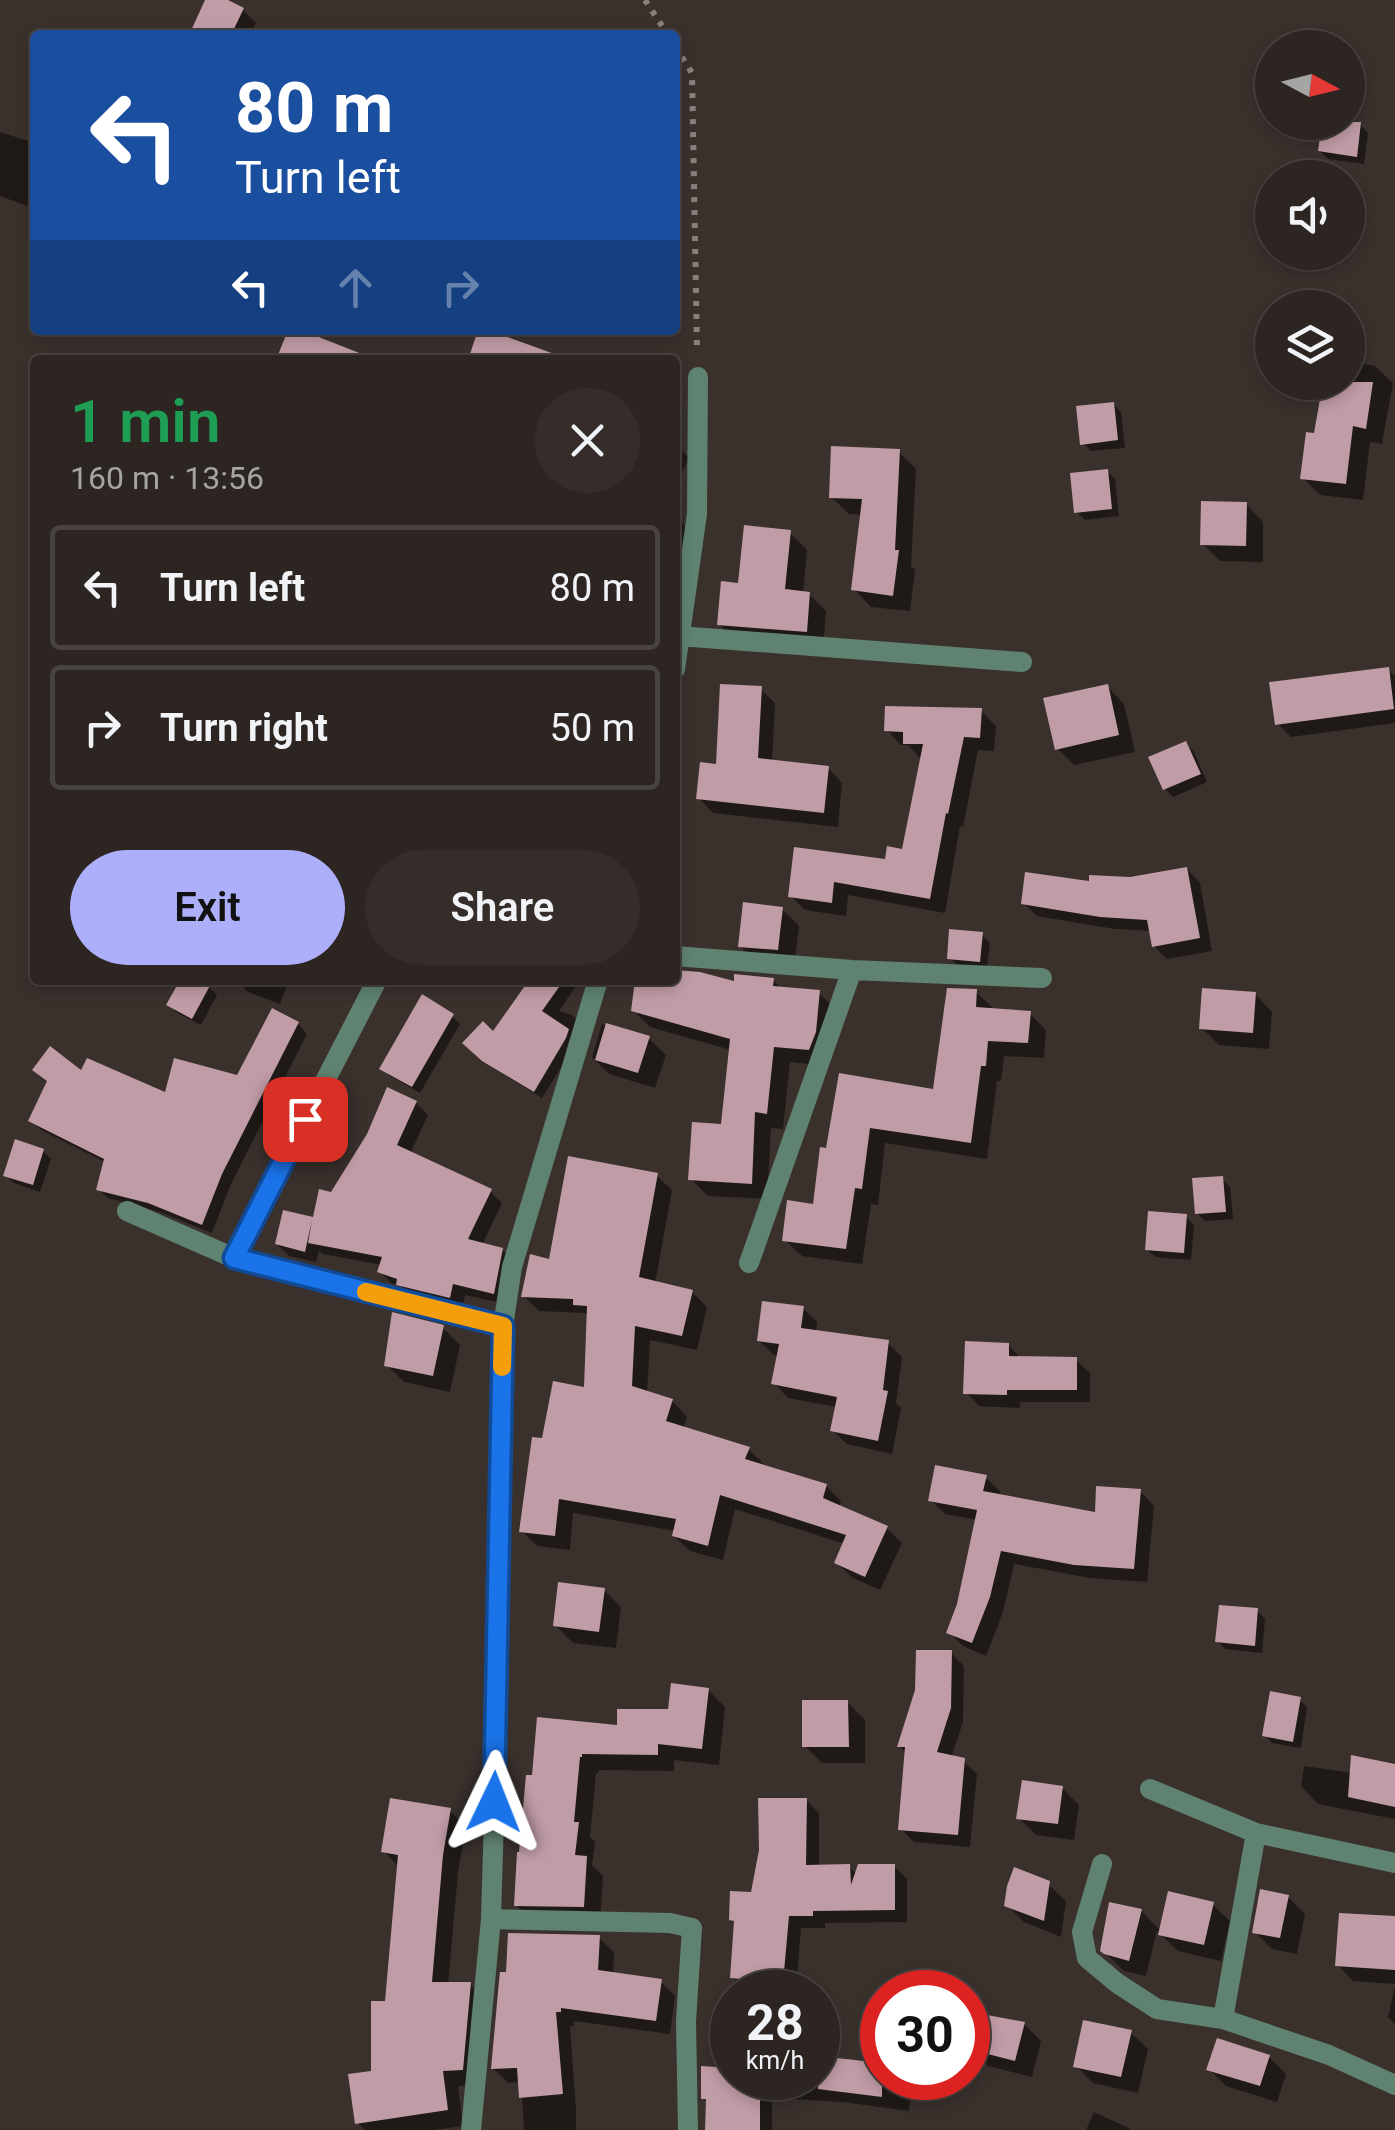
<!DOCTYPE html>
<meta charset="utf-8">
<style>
:root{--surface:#2c2522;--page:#342d2a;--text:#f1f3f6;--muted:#a6a5a5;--line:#484240;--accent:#adaffb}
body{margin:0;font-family:Roboto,sans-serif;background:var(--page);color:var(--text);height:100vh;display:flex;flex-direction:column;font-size:38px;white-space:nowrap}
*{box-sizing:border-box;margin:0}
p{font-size:32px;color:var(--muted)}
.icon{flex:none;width:55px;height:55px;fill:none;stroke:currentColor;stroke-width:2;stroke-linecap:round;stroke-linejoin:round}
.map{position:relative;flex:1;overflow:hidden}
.details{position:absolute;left:30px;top:355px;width:650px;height:630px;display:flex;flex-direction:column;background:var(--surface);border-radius:10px;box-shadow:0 5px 15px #0003,0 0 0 2px var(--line)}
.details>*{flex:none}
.guide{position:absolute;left:30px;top:30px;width:650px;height:305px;border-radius:10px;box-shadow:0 5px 15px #0003,0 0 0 2px var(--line);background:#1a4fa0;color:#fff;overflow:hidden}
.needle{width:65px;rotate:97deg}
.buttons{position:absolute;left:1255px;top:30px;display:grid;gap:20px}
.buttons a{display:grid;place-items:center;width:110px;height:110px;border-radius:50%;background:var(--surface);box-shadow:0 5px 15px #0003,0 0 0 2px var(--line);font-size:50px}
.speed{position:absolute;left:710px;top:1970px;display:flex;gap:20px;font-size:50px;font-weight:700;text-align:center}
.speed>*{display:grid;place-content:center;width:130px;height:130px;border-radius:50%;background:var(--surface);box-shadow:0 5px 15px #0003,0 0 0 2px var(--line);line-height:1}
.speed small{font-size:25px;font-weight:400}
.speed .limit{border:15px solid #d22;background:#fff;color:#111}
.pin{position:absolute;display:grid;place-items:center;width:85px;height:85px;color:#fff;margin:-42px;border-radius:20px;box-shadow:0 5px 15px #0006}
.me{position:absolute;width:110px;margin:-55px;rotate:2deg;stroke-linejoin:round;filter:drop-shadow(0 0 8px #0008)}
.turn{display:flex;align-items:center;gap:35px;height:210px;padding:0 40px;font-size:45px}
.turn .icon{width:130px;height:130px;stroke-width:2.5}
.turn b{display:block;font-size:70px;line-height:85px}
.lanes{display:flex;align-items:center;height:95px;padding:0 40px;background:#0003;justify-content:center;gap:50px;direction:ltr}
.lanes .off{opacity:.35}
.round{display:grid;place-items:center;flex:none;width:105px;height:105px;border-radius:52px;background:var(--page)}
.summary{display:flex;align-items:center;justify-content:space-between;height:170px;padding:0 40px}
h1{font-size:60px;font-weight:600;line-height:75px;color:#1e9e55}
.cta{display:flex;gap:20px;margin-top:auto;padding:20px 40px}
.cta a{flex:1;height:115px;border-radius:60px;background:var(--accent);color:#111;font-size:40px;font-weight:600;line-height:115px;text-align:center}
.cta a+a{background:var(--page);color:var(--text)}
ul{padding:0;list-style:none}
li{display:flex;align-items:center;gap:30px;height:125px;margin:0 20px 15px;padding:0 20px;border:5px solid var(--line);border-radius:10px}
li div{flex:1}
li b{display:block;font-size:38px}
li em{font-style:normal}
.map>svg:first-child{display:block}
</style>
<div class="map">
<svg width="1395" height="2130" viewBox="0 0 1395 2130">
<rect width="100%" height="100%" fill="#3a312d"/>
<path fill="#0007" d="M 208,0 L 222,0 L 243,10 L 256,23 L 250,35 L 187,35 L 188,33 L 191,35 Z
M 1360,125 L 1368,133 L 1364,164 L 1328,159 L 1320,151 Z
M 0,132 L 28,141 L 35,149 L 35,185 L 27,206 L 0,196 Z
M 1348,361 L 1375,366 L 1393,383 L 1382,444 L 1370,442 L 1363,500 L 1320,495 L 1303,478 L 1316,436 L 1348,382 Z
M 1113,404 L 1121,412 L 1125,448 L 1091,451 L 1083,443 Z
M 675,426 L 682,433 L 676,445 L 689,458 L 675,487 Z
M 899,452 L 916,469 L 911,566 L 915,570 L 910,611 L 871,607 L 854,589 L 863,515 L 849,514 L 831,497 Z
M 1107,471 L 1115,479 L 1119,516 L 1085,520 L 1077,512 Z
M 1246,504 L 1263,522 L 1263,562 L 1220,561 L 1203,544 Z
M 675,521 L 681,522 L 695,536 L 680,593 L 675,592 Z
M 790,533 L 807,550 L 803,594 L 809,594 L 826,611 L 823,648 L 736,641 L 719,624 L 740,586 Z
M 1388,670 L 1395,676 L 1395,723 L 1291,737 L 1278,724 Z
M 1107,686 L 1124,704 L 1135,752 L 1074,765 L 1057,748 Z
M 760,689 L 775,703 L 772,762 L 828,768 L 842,783 L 838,827 L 713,813 L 699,798 L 719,767 Z
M 981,711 L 996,726 L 994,751 L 978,750 L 963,827 L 960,826 L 945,913 L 848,895 L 846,916 L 805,910 L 791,896 L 887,862 L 904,851 L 923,758 L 920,758 L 908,745 L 901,745 L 887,730 Z
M 1186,744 L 1194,752 L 1207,782 L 1173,797 L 1165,789 Z
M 1187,869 L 1200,883 L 1212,951 L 1167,959 L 1154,946 L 1151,931 L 1115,929 L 1037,916 L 1023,903 L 1091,884 Z
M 782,909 L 799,926 L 794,966 L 757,963 L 740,946 Z
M 982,935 L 990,943 L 987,968 L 958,966 L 950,958 Z
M 675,971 L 736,984 L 773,980 L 783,990 L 818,992 L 835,1009 L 826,1066 L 790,1062 L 783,1129 L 771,1128 L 767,1199 L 708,1196 L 691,1179 L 723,1126 L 731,1050 L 650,1027 L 633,1010 L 637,980 L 675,980 Z
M 182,980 L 196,980 L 209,987 L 217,995 L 201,1025 L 177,1013 L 169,1005 Z
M 241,980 L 289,980 L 280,1004 L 248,992 L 240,984 Z
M 532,980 L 580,980 L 559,1011 L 572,1015 L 580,1023 L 568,1056 L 542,1098 L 493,1068 L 466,1043 L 494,1034 Z
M 976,992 L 993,1008 L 992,1011 L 1030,1014 L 1046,1030 L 1044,1058 L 1004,1056 L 1001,1081 L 997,1081 L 987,1159 L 885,1143 L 878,1205 L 871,1204 L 862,1264 L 802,1256 L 785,1240 L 816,1207 L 828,1150 L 935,1092 Z
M 1255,994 L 1272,1012 L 1269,1049 L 1219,1045 L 1202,1028 Z
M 273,1012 L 298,1024 L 307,1034 L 231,1184 L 212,1233 L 160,1212 L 108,1198 L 99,1189 L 105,1162 L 41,1130 L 31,1120 L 82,1074 L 166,1095 L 238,1078 Z
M 452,1016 L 460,1024 L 420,1093 L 390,1076 L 383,1069 Z
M 602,1024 L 648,1038 L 666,1055 L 655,1088 L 609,1074 L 592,1057 Z
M 416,1103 L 428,1115 L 410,1154 L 490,1191 L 502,1203 L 482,1245 L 502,1250 L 514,1262 L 506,1304 L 465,1295 L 462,1309 L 411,1296 L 401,1286 L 391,1283 L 380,1271 L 382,1265 L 323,1254 L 319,1251 L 316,1262 L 289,1256 L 277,1244 L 285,1213 L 315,1220 L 332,1195 Z
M 43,1151 L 51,1159 L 40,1192 L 14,1183 L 6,1175 Z
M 656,1175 L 672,1190 L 655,1284 L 692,1292 L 707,1307 L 697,1350 L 650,1340 L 647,1393 L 672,1401 L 687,1417 L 683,1429 L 748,1449 L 764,1464 L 763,1467 L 826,1486 L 841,1501 L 839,1508 L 886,1528 L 902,1543 L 880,1590 L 853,1578 L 837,1563 L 845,1544 L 735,1509 L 723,1560 L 690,1551 L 674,1536 L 676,1531 L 573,1513 L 570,1550 L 537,1546 L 522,1531 L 544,1441 L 586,1390 L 589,1317 L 585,1313 L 539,1311 L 524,1296 L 551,1262 Z
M 1222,1179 L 1230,1187 L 1233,1219 L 1205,1221 L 1197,1213 Z
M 1186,1217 L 1194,1225 L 1191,1260 L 1155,1257 L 1147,1249 Z
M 803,1308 L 817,1322 L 816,1333 L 888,1343 L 902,1357 L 896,1403 L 901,1408 L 892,1454 L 847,1444 L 832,1430 L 837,1407 L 788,1398 L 774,1383 L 779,1356 L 774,1355 L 759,1341 Z
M 443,1328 L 460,1345 L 450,1392 L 404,1382 L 387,1365 Z
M 1008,1345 L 1022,1359 L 1076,1360 L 1090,1373 L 1090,1402 L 1020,1402 L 1020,1408 L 979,1406 L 966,1392 Z
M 985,1477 L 1000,1491 L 999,1496 L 1097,1515 L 1140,1491 L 1154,1506 L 1147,1582 L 1090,1578 L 1014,1564 L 1003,1612 L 986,1656 L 963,1646 L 949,1632 L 959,1605 L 978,1520 L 945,1514 L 931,1500 Z
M 604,1590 L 621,1607 L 616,1648 L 573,1643 L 555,1625 Z
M 1257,1611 L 1265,1619 L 1262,1653 L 1225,1649 L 1217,1641 Z
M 951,1653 L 964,1666 L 963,1722 L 951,1758 L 963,1761 L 977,1774 L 970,1847 L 914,1842 L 901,1829 L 907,1754 L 899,1746 Z
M 708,1690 L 725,1707 L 719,1765 L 674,1760 L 674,1771 L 599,1770 L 598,1773 L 596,1773 L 590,1837 L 595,1842 L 592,1865 L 603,1876 L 600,1923 L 534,1922 L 516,1905 L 528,1778 L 619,1728 L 670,1712 Z
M 1299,1699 L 1307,1707 L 1301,1748 L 1272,1743 L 1264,1735 Z
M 847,1702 L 865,1720 L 865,1763 L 822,1763 L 805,1746 Z
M 1304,1766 L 1395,1779 L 1395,1819 L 1318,1804 L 1301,1786 Z
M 1062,1788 L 1079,1805 L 1074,1840 L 1036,1835 L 1019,1818 Z
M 806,1800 L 819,1813 L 819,1867 L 849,1867 L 857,1874 L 894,1866 L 907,1879 L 907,1922 L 825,1923 L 825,1928 L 801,1928 L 796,1992 L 735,1992 L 735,1980 L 732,1977 L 737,1925 L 731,1919 L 753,1895 Z
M 450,1811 L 466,1827 L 458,1872 L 448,1984 L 470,1984 L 486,2000 L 478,2085 L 458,2086 L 463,2126 L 434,2130 L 365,2130 L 357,2122 L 374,2073 L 387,2003 L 399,1867 L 384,1851 Z
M 1048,1884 L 1066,1901 L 1061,1937 L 1024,1922 L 1007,1905 Z
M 1288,1897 L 1305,1914 L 1297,1954 L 1272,1949 L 1255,1932 Z
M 1212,1904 L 1230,1921 L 1221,1961 L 1178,1951 L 1157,1931 L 1146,1976 L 1124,1971 L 1102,1950 L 1141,1911 L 1162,1932 Z
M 1395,1919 L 1395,1984 L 1353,1981 L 1338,1965 Z
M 599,1938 L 614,1952 L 613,1974 L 660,1981 L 675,1996 L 670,2034 L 574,2021 L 574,2026 L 570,2026 L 576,2110 L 576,2130 L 524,2130 L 521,2082 L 508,2083 L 493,2068 Z
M 1395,1986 L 1395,2024 L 1388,2017 Z
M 1024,2024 L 1041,2041 L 1032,2077 L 988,2066 L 970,2049 Z
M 1130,2032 L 1148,2049 L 1138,2093 L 1093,2083 L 1076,2066 Z
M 732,2052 L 732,2078 L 818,2078 L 818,2060 L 882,2066 L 882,2078 L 909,2078 L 912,2080 L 909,2111 L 843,2102 L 772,2098 L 772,2130 L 707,2130 L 708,2102 L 704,2098 L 732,2070 Z
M 1269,2057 L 1286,2074 L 1277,2102 L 1226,2086 L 1209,2069 Z
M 1094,2112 L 1129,2128 L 1131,2130 L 1086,2130 Z"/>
<path fill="#c09ca6" d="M 205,0 L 228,0 L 244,8 L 231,35 L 189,35 Z
M 1322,122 L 1361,122 L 1357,157 L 1318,151 Z
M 288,330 L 301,330 L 372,358 L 372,360 L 276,360 Z
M 478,330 L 488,330 L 560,356 L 560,360 L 468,360 Z
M 1323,382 L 1373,382 L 1366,429 L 1353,426 L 1346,484 L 1300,479 L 1306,432 L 1314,433 Z
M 1114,402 L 1118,440 L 1080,445 L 1076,406 Z
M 831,446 L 900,449 L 895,550 L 899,550 L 893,596 L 851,590 L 862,499 L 829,498 Z
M 1108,469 L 1112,509 L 1074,513 L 1070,473 Z
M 1201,501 L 1247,502 L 1246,546 L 1200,545 Z
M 744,525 L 791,530 L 785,589 L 810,592 L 807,632 L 717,625 L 721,581 L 738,583 Z
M 1389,667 L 1394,709 L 1275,725 L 1269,682 Z
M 720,684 L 762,686 L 758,758 L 829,766 L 824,813 L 696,799 L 700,762 L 716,764 Z
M 1108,684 L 1119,735 L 1055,750 L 1043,698 Z
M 885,706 L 982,708 L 980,738 L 964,737 L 948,814 L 946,813 L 930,899 L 834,882 L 832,903 L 788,897 L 794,847 L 885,859 L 887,846 L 902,849 L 923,744 L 903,744 L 903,732 L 884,731 Z
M 1186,741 L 1201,774 L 1163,790 L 1148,757 Z
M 1187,867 L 1200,938 L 1152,947 L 1147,920 L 1100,917 L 1021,904 L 1025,872 L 1089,881 L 1089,875 L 1130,877 Z
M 743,902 L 783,907 L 778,950 L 738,947 Z
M 949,929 L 983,932 L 980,962 L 947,959 Z
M 675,970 L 700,972 L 734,981 L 734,974 L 774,978 L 773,986 L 820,990 L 816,1032 L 809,1050 L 774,1047 L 767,1114 L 755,1112 L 752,1184 L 688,1180 L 692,1122 L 721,1124 L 730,1039 L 631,1011 L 635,980 L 675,980 Z
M 180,980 L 213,980 L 192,1019 L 166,1005 Z
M 529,980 L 564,980 L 542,1011 L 569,1029 L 566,1038 L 534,1092 L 482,1061 L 462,1043 L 483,1021 L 493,1031 Z
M 947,988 L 977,989 L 976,1007 L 1031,1011 L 1028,1043 L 988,1041 L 986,1066 L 981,1066 L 971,1143 L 870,1128 L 862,1189 L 855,1188 L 846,1249 L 782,1241 L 787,1200 L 813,1204 L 820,1147 L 826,1148 L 839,1073 L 933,1089 Z
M 1202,988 L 1256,992 L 1253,1033 L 1199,1029 Z
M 422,994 L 454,1014 L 412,1087 L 379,1069 Z
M 272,1008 L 299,1022 L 222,1174 L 202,1225 L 148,1203 L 96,1190 L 104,1159 L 28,1121 L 47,1081 L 32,1070 L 50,1046 L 81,1070 L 87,1058 L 165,1092 L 174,1058 L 237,1075 Z
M 606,1023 L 650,1036 L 638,1073 L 595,1060 Z
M 387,1087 L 417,1101 L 397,1145 L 492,1189 L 468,1239 L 503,1248 L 494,1294 L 453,1284 L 450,1298 L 396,1285 L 397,1279 L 377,1272 L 382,1257 L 308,1243 L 312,1220 L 305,1252 L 275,1244 L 283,1210 L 313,1217 L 319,1189 L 331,1192 L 367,1134 Z
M 15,1139 L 44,1149 L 33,1185 L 3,1176 Z
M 568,1156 L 658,1173 L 639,1277 L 693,1290 L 682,1336 L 635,1326 L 632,1386 L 673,1399 L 666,1421 L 750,1447 L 745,1459 L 827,1484 L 823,1498 L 888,1526 L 865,1577 L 834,1563 L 846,1535 L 720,1495 L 708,1546 L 672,1536 L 676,1519 L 559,1499 L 555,1536 L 519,1532 L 532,1437 L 542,1438 L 553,1381 L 584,1387 L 587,1306 L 573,1305 L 573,1299 L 521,1297 L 530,1254 L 549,1259 Z
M 1223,1176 L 1226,1212 L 1195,1214 L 1192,1178 Z
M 1148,1211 L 1187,1214 L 1184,1253 L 1145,1250 Z
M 762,1301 L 804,1306 L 801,1328 L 889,1340 L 883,1390 L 888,1391 L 878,1441 L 830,1431 L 837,1397 L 771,1384 L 779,1344 L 757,1341 Z
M 392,1312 L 444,1325 L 433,1376 L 384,1366 Z
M 965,1341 L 1009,1343 L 1009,1356 L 1077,1357 L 1077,1390 L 1007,1390 L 1007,1395 L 963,1394 Z
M 935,1465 L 987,1475 L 983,1491 L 1095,1512 L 1096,1486 L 1141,1489 L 1134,1569 L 1074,1565 L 1001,1551 L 990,1597 L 972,1643 L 946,1633 L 957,1604 L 977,1510 L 928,1501 Z
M 558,1582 L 605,1588 L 599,1632 L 553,1626 Z
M 1219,1605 L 1258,1608 L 1255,1646 L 1215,1642 Z
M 916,1650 L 952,1650 L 951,1708 L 937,1752 L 965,1758 L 958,1835 L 898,1830 L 905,1747 L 897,1747 L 915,1690 Z
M 671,1683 L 709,1688 L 702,1749 L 658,1744 L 658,1755 L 582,1754 L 582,1757 L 580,1757 L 574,1822 L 579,1822 L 575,1855 L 587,1856 L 584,1907 L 514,1906 L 517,1852 L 519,1852 L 526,1775 L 532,1775 L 537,1717 L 617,1725 L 617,1709 L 668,1709 Z
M 1270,1691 L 1301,1697 L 1293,1742 L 1262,1736 Z
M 802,1700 L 848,1700 L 849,1747 L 802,1747 Z
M 1351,1755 L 1395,1764 L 1395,1807 L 1348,1797 Z
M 1022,1780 L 1063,1786 L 1058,1824 L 1016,1819 Z
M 390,1798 L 451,1808 L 443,1855 L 432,1982 L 471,1982 L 463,2070 L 443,2071 L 448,2110 L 355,2124 L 348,2074 L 371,2071 L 371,2001 L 385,2001 L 398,1855 L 381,1852 Z
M 758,1798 L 807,1798 L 806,1865 L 850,1864 L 851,1885 L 858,1864 L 895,1864 L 895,1910 L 813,1911 L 813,1916 L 789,1916 L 783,1983 L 730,1978 L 734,1921 L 729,1920 L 730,1891 L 751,1892 L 759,1850 Z
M 1014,1867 L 1050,1881 L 1044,1921 L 1004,1906 L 1007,1886 Z
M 1260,1889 L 1289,1895 L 1280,1938 L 1252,1933 Z
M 1168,1891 L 1214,1902 L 1204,1945 L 1158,1935 Z
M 1109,1902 L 1142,1909 L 1129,1961 L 1104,1954 L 1100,1951 Z
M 1339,1913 L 1395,1916 L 1395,1970 L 1335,1966 Z
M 508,1933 L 600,1935 L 598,1970 L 662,1979 L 656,2021 L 561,2008 L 561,2012 L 556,2012 L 563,2094 L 519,2098 L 517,2068 L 491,2069 L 499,1981 L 500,1972 L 506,1972 Z
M 976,2013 L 1025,2022 L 1015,2061 L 968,2049 Z
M 1083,2020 L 1132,2030 L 1121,2077 L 1073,2067 Z
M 1217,2038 L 1270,2055 L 1260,2086 L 1206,2070 Z
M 818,2056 L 882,2063 L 882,2097 L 818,2089 Z
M 701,2066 L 732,2068 L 732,2078 L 760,2078 L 760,2130 L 705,2130 L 706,2099 L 701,2099 Z"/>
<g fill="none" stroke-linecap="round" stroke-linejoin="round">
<path stroke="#88807d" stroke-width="6" stroke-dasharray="5 8" stroke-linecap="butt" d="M 645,0 L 668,35
M 675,46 L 692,73 L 697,350"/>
<path stroke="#608371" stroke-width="20" d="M 679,636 L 1022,662
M 675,669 L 697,514 L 698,377
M 675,956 L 852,970 L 1042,978
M 127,1211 L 234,1258 L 503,1326
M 234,1258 L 377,980
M 749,1263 L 852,970
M 1150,1789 L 1256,1833 L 1395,1863
M 1102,1864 L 1082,1932 L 1087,1958 L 1117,1983 L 1157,2009 L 1223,2019 L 1329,2055 L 1395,2085
M 491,1919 L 670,1923 L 692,1928 L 686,2021 L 688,2130
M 1223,2019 L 1256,1833
M 471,2130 L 491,1919 L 499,1646 L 503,1326 L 512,1267 L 598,980"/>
</g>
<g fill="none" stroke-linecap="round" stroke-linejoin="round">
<defs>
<path id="route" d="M 305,1119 L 234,1258 L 503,1326 L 494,1802"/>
</defs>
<use href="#route" stroke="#114b97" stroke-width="25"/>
<use href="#route" stroke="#1a73e8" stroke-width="18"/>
<path stroke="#f59e0b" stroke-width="18" d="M 366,1292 L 503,1326 L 502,1367"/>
</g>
</svg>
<div class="buttons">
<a><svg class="needle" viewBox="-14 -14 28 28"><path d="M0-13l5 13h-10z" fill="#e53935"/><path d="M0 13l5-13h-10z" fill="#a6a5a5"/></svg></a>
<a><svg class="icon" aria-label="sound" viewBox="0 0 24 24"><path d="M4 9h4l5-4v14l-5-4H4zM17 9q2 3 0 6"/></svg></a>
<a><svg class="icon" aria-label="layers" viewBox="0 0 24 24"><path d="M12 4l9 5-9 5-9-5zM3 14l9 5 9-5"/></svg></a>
</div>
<div class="speed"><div>28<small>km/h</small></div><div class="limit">30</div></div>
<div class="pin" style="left:305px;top:1119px;background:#d93025"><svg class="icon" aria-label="arrive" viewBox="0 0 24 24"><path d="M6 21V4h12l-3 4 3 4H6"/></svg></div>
<svg class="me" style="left:494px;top:1802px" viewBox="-20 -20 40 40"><path d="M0-17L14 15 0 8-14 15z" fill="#1a73e8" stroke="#fff" stroke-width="4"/></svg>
<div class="guide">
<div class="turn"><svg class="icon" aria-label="left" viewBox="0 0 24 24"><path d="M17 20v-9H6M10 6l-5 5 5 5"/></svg><div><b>80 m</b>Turn left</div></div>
<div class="lanes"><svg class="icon" aria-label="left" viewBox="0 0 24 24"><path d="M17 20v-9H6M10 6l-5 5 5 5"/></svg><svg class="icon off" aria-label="ahead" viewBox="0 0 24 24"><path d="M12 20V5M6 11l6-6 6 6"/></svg><svg class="icon off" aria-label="right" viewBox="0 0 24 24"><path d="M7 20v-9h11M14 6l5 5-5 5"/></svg></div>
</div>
<section class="details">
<div class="summary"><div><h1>1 min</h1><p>160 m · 13:56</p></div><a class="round"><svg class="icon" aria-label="close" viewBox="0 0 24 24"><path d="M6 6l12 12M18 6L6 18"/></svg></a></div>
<ul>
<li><svg class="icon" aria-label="left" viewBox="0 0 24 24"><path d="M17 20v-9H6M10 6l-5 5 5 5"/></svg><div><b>Turn left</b></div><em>80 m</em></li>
<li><svg class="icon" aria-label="right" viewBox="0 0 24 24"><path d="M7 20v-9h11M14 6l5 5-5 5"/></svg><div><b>Turn right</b></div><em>50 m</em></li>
</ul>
<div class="cta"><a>Exit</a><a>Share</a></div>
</section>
</div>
